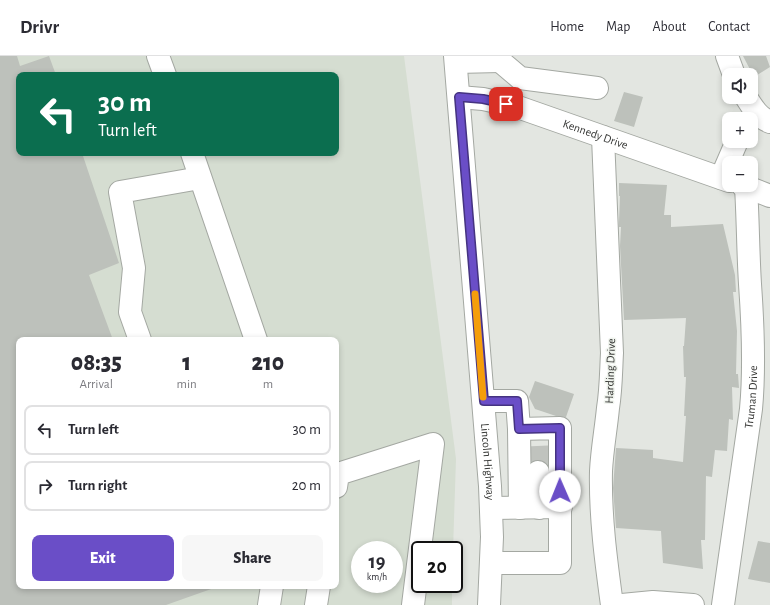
<!DOCTYPE html>
<meta charset="utf-8">
<style>
:root{--surface:#fff;--page:#f7f7f7;--text:#2b2b33;--muted:#7c7c81;--line:#e1e1e2;--accent:#6a4ec7}
body{margin:0;font-family:"Alegreya Sans",sans-serif;background:var(--page);color:var(--text);height:100vh;display:flex;flex-direction:column;font-size:15px;white-space:nowrap}
*{box-sizing:border-box;margin:0}
p{font-size:13px;color:var(--muted)}
.icon{flex:none;width:22px;height:22px;fill:none;stroke:currentColor;stroke-width:2;stroke-linecap:round;stroke-linejoin:round}
.map{position:relative;flex:1;overflow:hidden}
.side{position:absolute;left:16px;top:281px;width:323px;height:252px;display:flex;flex-direction:column;background:var(--surface);border-radius:8px;box-shadow:0 2px 6px #0003}
.side>*{flex:none}
.hud{position:absolute;left:16px;top:16px;width:323px;height:84px;border-radius:8px;box-shadow:0 2px 6px #0003;background:#0b6e4f;color:#fff;overflow:hidden}
.tools{position:absolute;left:722px;top:12px;display:grid;gap:8px}
.tools a{display:grid;place-items:center;width:36px;height:36px;border-radius:8px;background:var(--surface);box-shadow:0 2px 6px #0003;font-size:20px}
.speed{position:absolute;left:351px;top:485px;display:flex;gap:8px;font-size:20px;font-weight:700;text-align:center}
.speed>*{display:grid;place-content:center;width:52px;height:52px;border-radius:50%;background:var(--surface);box-shadow:0 2px 6px #0003;line-height:1}
.speed small{font-size:10px;font-weight:400}
.speed .limit{border:2px solid #111;border-radius:6px;background:#fff;color:#111}
.pin{position:absolute;display:grid;place-items:center;width:34px;height:34px;color:#fff;margin:-17px;border-radius:8px;box-shadow:0 2px 6px #0006}
.me{position:absolute;width:44px;margin:-22px;rotate:359deg;stroke-linejoin:round;filter:drop-shadow(0 0 3px #0008)}
.turn{display:flex;align-items:center;gap:14px;height:84px;padding:0 16px;font-size:18px}
.turn .icon{width:52px;height:52px;stroke-width:2.5}
.turn b{display:block;font-size:28px;line-height:34px}
.eta{display:flex;justify-content:space-evenly;align-items:center;height:68px;text-align:center}
.eta b{font-size:24px;font-weight:800;line-height:28px}
.primary-button{display:flex;gap:8px;margin-top:auto;padding:8px 16px}
.primary-button a{flex:1;height:46px;border-radius:8px;background:var(--accent);color:#fff;font-size:16px;font-weight:800;line-height:46px;text-align:center}
.primary-button a+a{background:var(--page);color:var(--text)}
ul{padding:0;list-style:none}
li{display:flex;align-items:center;gap:12px;height:50px;margin:0 8px 6px;padding:0 8px;border:2px solid var(--line);border-radius:8px}
li div{flex:1}
li b{display:block;font-size:15px}
li em{font-style:normal}
header{display:flex;align-items:center;gap:24px;box-sizing:border-box;height:56px;padding:0 20px;background:var(--surface);border-bottom:1px solid var(--line)}
header strong{font-size:19px}
nav{display:flex;gap:22px;margin-inline-start:auto;font-size:14px}
.map>svg:first-child{display:block}
</style>
<header>
<strong>Drivr</strong>
<nav><a>Home</a><a>Map</a><a>About</a><a>Contact</a></nav>
</header>
<div class="map">
<svg width="770" height="549" viewBox="0 0 770 549">
<rect width="100%" height="100%" fill="#e3e6e1"/>
<path fill="#d5ddd1" fill-rule="evenodd" d="M 0,0 L 404,0 L 456,403 L 453,494 L 420,494 L 420,528 L 452,528 L 452,549 L 0,549 ZM 19,19 L 336,19 L 336,97 L 19,97 ZM 19,284 L 336,284 L 336,530 L 19,530 ZM 360,494 L 394,494 L 394,528 L 360,528 Z"/>
<path fill="#bdc1bb" d="M 0,0 L 17,0 L 20,10 L 49,0 L 56,19 L 19,19 L 19,97 L 82,97 L 119,207 L 89,219 L 113,284 L 19,284 L 19,530 L 214,530 L 214,532 L 166,549 L 0,549 Z
M 743,0 L 766,0 L 770,11 L 754,21 Z
M 624,36 L 643,41 L 634,71 L 614,65 Z
M 619,127 L 667,129 L 664,159 L 671,159 L 671,171 L 723,168 L 735,219 L 736,236 L 733,236 L 737,275 L 736,318 L 738,318 L 739,332 L 732,331 L 733,364 L 729,363 L 727,395 L 715,394 L 712,421 L 706,420 L 705,484 L 701,484 L 703,513 L 663,507 L 661,475 L 616,472 L 613,432 L 616,392 L 653,394 L 653,402 L 683,406 L 686,360 L 684,360 L 686,321 L 684,321 L 683,290 L 684,290 L 686,262 L 624,264 L 620,190 L 621,171 L 619,171 L 619,166 L 620,140 L 619,140 Z
M 535,325 L 574,338 L 566,361 L 556,360 L 535,353 L 529,341 Z
M 758,485 L 770,487 L 770,527 L 748,523 Z"/>
<g fill="none" stroke-linecap="round" stroke-linejoin="round">
<path stroke="#c0c3be" stroke-width="22" stroke-dasharray="22 11" stroke-linecap="butt" d="M 537,390 L 538,416"/>
<defs>
<g id="minor">
<path d="M 158,0 L 165,19"/>
<path d="M 727,0 L 734,19"/>
<path d="M 500,5 L 520,22 L 597,32"/>
<path d="M 456,6 L 500,5 L 500,0"/>
<path id="s1" d="M 459,41 L 483,43 L 515,50 L 729,125"/>
<path d="M 746,41 C 753,52 758,61 770,66"/>
<path d="M 603,81 L 612,297 C 611,315 611,334 608,352 C 606,373 602,394 601,415 C 600,460 606,505 612,549"/>
<path d="M 192,97 L 256,284"/>
<path d="M 721,122 L 737,85"/>
<path d="M 742,129 L 770,140"/>
<path d="M 140,284 L 130,256 L 134,212 L 120,136 L 200,122"/>
<path d="M 484,345 L 517,345 L 519,373 L 560,372 L 560,507 L 491,507"/>
<path d="M 519,373 L 520,452"/>
<path d="M 538,416 L 539,452"/>
<path d="M 336,431 L 338,418 L 433,388 L 413,549"/>
<path d="M 491,452 L 561,451"/>
<path d="M 269,549 L 272,530"/>
<path d="M 316,549 L 319,530"/>
<path d="M 622,549 L 653,546 L 693,549"/>
<path id="s2" d="M 723,549 L 751,353 C 755,311 753,270 750,228 C 748,196 748,163 746,131"/>
</g>
<g id="major">
<path id="s3" d="M 455,0 L 490,430 L 492,481 L 489,549"/>
</g>
</defs>
<use href="#minor" stroke="#a4a8a2" stroke-width="24"/>
<use href="#major" stroke="#a4a8a2" stroke-width="24"/>
<use href="#minor" stroke="#fff" stroke-width="22"/>
<use href="#major" stroke="#fff" stroke-width="22"/>
</g>
<g fill="none" stroke-linecap="round" stroke-linejoin="round">
<defs>
<path id="route" d="M 506,48 L 483,43 L 459,41 L 484,345 L 517,345 L 519,373 L 560,372 L 560,435"/>
</defs>
<use href="#route" stroke="#453381" stroke-width="10"/>
<use href="#route" stroke="#6a4ec7" stroke-width="7"/>
<path stroke="#f59e0b" stroke-width="7" d="M 475,238 L 483,341"/>
</g>
<g text-anchor="middle" stroke-width="3" stroke-linejoin="round" paint-order="stroke">
<g font-size="12" fill="#343533" stroke="#f0f4ee">
<text dy="4" stroke="none"><textPath href="#s1" startOffset="142">Kennedy Drive</textPath></text>
<text transform="translate(610 315) rotate(-88)" y="4">Harding Drive</text>
<text dy="4" stroke="none"><textPath href="#s2" startOffset="210">Truman Drive</textPath></text>
<text dy="4" stroke="none"><textPath href="#s3" startOffset="407">Lincoln Highway</textPath></text>
</g>
</g>
</svg>
<div class="tools">
<a><svg class="icon" aria-label="sound" viewBox="0 0 24 24"><path d="M4 9h4l5-4v14l-5-4H4zM17 9q2 3 0 6"/></svg></a>
<a>+</a>
<a>−</a>
</div>
<div class="speed"><div>19<small>km/h</small></div><div class="limit">20</div></div>
<div class="pin" style="left:506px;top:48px;background:#d93025"><svg class="icon" aria-label="arrive" viewBox="0 0 24 24"><path d="M6 21V4h12l-3 4 3 4H6"/></svg></div>
<svg class="me" style="left:560px;top:435px" viewBox="-20 -20 40 40"><circle r="19" fill="#fff"/><path d="M0-13L10 11 0 6-10 11z" fill="#6a4ec7"/></svg>
<div class="hud">
<div class="turn"><svg class="icon" aria-label="left" viewBox="0 0 24 24"><path d="M17 20v-9H6M10 6l-5 5 5 5"/></svg><div><b>30 m</b>Turn left</div></div>
</div>
<section class="side">
<div class="eta">
<div><b>08:35</b><p>Arrival</p></div>
<div><b>1</b><p>min</p></div>
<div><b>210</b><p>m</p></div>
</div>
<ul>
<li><svg class="icon" aria-label="left" viewBox="0 0 24 24"><path d="M17 20v-9H6M10 6l-5 5 5 5"/></svg><div><b>Turn left</b></div><em>30 m</em></li>
<li><svg class="icon" aria-label="right" viewBox="0 0 24 24"><path d="M7 20v-9h11M14 6l5 5-5 5"/></svg><div><b>Turn right</b></div><em>20 m</em></li>
</ul>
<div class="primary-button"><a>Exit</a><a>Share</a></div>
</section>
</div>
